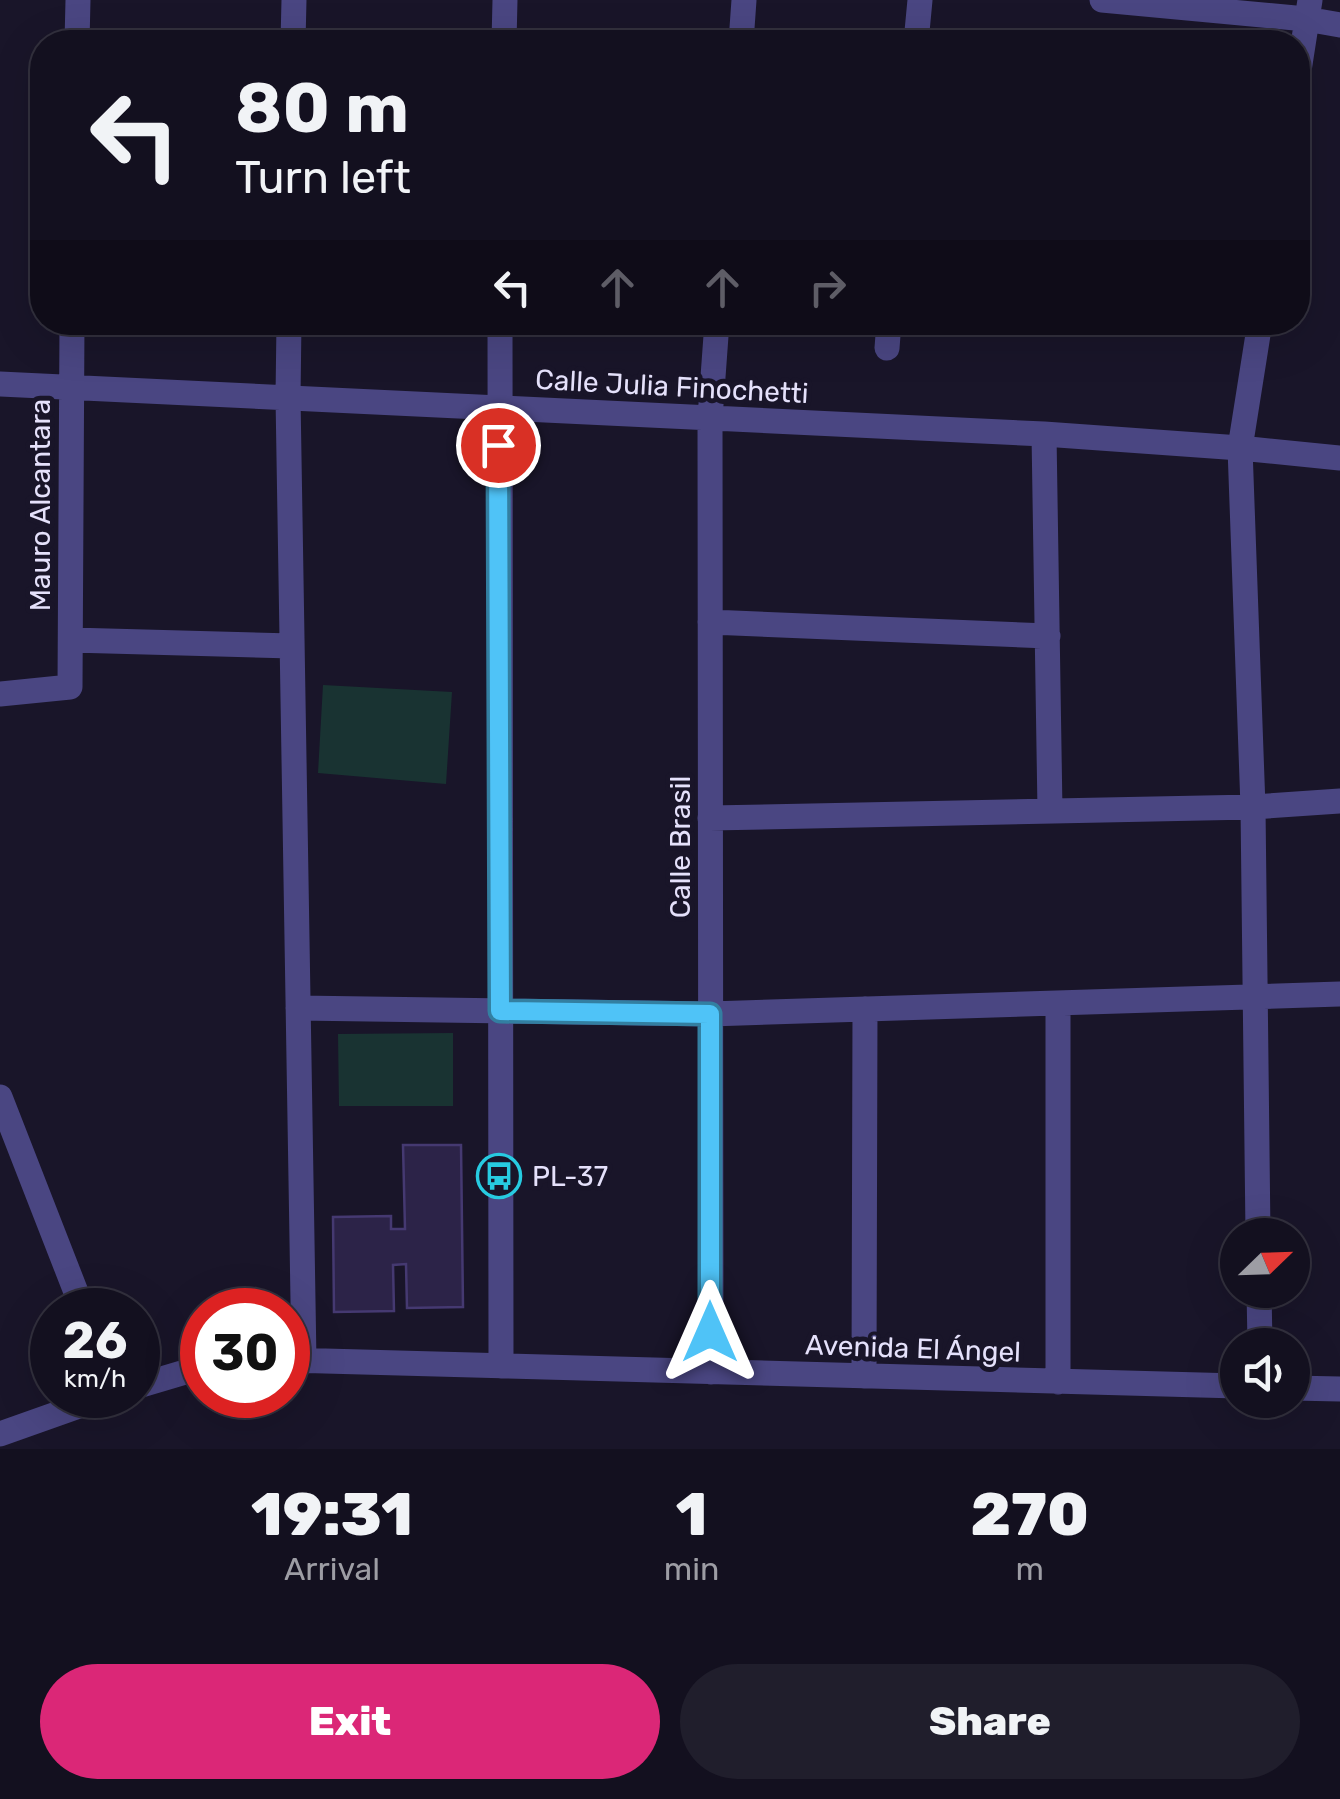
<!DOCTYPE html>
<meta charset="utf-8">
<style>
:root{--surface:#13101f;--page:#201e2c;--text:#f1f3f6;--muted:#9d9da4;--line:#32303d;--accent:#db2777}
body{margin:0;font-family:Rubik,sans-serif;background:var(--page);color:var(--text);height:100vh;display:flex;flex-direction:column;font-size:38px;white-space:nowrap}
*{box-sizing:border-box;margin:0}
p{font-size:32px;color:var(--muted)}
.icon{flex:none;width:55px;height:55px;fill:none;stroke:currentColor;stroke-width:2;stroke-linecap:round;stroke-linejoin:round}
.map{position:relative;height:1449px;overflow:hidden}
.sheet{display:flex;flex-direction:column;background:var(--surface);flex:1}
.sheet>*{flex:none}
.top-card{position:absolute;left:30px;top:30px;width:1280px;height:305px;border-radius:40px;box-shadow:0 10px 40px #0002,0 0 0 2px var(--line);background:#13101f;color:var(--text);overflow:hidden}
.needle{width:65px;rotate:67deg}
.controls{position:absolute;left:1220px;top:1218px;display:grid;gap:20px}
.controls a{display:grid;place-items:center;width:90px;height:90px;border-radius:50%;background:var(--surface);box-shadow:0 10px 40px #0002,0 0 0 2px var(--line);font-size:50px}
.speed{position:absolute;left:30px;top:1288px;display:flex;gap:20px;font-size:50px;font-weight:700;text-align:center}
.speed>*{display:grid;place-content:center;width:130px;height:130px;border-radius:50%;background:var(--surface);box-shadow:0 10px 40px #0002,0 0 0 2px var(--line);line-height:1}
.speed small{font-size:25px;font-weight:400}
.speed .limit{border:15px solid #d22;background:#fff;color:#111}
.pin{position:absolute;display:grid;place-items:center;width:85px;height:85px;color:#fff;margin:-42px;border:5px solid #fff;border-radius:50%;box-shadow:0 2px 10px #0007}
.me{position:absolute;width:110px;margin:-55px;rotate:0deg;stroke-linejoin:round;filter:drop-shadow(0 0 8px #0008)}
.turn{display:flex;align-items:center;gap:35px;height:210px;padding:0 40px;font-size:45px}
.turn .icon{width:130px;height:130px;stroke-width:2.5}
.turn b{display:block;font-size:70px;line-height:85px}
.lanes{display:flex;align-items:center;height:95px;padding:0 40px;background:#0003;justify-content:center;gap:50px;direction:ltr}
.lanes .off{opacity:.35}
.eta{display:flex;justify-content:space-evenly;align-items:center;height:170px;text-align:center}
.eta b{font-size:60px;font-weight:800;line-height:70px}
.button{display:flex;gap:20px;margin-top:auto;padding:20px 40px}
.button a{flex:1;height:115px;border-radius:60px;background:var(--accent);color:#fff;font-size:40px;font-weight:800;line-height:115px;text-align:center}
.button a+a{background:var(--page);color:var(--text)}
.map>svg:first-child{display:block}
</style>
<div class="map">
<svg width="1340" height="1449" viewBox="0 0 1340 1449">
<rect width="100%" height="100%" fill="#191529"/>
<path fill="#193332" d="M 323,685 L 452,692 L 446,784 L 318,773 Z
M 453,1033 L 453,1106 L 339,1106 L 338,1034 Z"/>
<path fill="#2c2348" stroke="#453971" stroke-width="2.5" d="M 403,1145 L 461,1145 L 463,1307 L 407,1308 L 406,1264 L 393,1265 L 394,1311 L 334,1312 L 333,1217 L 391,1216 L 391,1229 L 405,1229 Z"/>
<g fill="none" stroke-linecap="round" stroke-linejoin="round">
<path stroke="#4a4682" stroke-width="25" d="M 1102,0 L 1306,19 L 1340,25
M 77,42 L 78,0
M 293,42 L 294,0
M 504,42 L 505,0
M 741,42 L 744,0
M 916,42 L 920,0
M 1298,77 L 1310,0
M 289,322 L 288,397 L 304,1361
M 500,322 L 501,1366
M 887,348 L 889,322
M 0,384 L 1044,434 L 1240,448 L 1340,458
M 1044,434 L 1050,811
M 710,622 L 1048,636
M 71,640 L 292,646
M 0,694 L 70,687 L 72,322
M 710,818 L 1253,807 L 1340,801
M 298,1008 L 710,1014 L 1340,994
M 0,1097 L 83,1310
M 1258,1235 L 1253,807 L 1240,448 L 1260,322
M 1259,1290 L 1260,1345
M 288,1360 L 1238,1386
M 711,1372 L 710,418 L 717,322
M 864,1376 L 865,1009
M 1058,1382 L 1058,1003
M 138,1386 L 202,1367
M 1292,1388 L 1340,1389
M 0,1434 L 110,1395"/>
</g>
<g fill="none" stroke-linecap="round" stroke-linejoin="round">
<defs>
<path id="route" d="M 498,445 L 500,1011 L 710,1014 L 710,1332"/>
</defs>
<use href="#route" stroke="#337fa1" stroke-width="25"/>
<use href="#route" stroke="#4fc3f7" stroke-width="18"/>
</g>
<defs>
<symbol id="bus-ring" viewBox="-11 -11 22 22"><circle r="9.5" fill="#191529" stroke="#27cbe1" stroke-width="1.5"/><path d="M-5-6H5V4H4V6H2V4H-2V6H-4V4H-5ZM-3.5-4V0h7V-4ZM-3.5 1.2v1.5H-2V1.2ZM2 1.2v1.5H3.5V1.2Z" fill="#27cbe1"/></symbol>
</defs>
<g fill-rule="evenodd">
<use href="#bus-ring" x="474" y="1151" width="50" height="50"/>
</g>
<g text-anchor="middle" stroke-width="10" stroke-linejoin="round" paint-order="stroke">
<g font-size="28" fill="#e5e1fb" stroke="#191529">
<text transform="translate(672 386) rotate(3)" y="10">Calle Julia Finochetti</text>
<text transform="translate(40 505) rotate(-90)" y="10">Mauro Alcantara</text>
<text transform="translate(680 847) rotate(-90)" y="10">Calle Brasil</text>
<text transform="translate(913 1348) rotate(2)" y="10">Avenida El Ángel</text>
</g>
<g font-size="28" fill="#e5e1fb" stroke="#191529" text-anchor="start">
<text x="532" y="1186">PL-37</text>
</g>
</g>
</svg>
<div class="controls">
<a><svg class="needle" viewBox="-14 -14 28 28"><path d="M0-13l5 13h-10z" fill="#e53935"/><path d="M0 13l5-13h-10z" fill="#9d9da4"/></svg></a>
<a><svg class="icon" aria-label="sound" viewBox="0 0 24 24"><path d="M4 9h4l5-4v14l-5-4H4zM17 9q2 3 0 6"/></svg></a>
</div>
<div class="speed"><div>26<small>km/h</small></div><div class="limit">30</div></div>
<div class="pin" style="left:498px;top:445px;background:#d93025"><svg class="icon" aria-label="arrive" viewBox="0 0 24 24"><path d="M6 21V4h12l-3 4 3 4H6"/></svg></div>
<svg class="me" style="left:710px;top:1332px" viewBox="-20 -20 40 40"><path d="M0-17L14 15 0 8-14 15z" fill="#4fc3f7" stroke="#fff" stroke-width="4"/></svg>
<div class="top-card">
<div class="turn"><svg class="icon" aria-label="left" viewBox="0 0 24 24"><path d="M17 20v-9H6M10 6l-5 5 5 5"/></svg><div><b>80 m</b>Turn left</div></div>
<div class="lanes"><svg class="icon" aria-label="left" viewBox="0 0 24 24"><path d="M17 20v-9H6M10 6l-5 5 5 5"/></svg><svg class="icon off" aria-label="ahead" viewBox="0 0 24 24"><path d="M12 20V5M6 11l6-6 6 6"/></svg><svg class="icon off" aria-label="ahead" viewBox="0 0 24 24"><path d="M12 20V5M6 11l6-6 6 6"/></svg><svg class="icon off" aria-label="right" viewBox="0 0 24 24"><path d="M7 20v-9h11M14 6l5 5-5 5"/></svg></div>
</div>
</div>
<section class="sheet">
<div class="eta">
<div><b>19:31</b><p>Arrival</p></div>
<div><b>1</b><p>min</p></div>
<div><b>270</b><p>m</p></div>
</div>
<div class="button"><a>Exit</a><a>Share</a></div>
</section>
